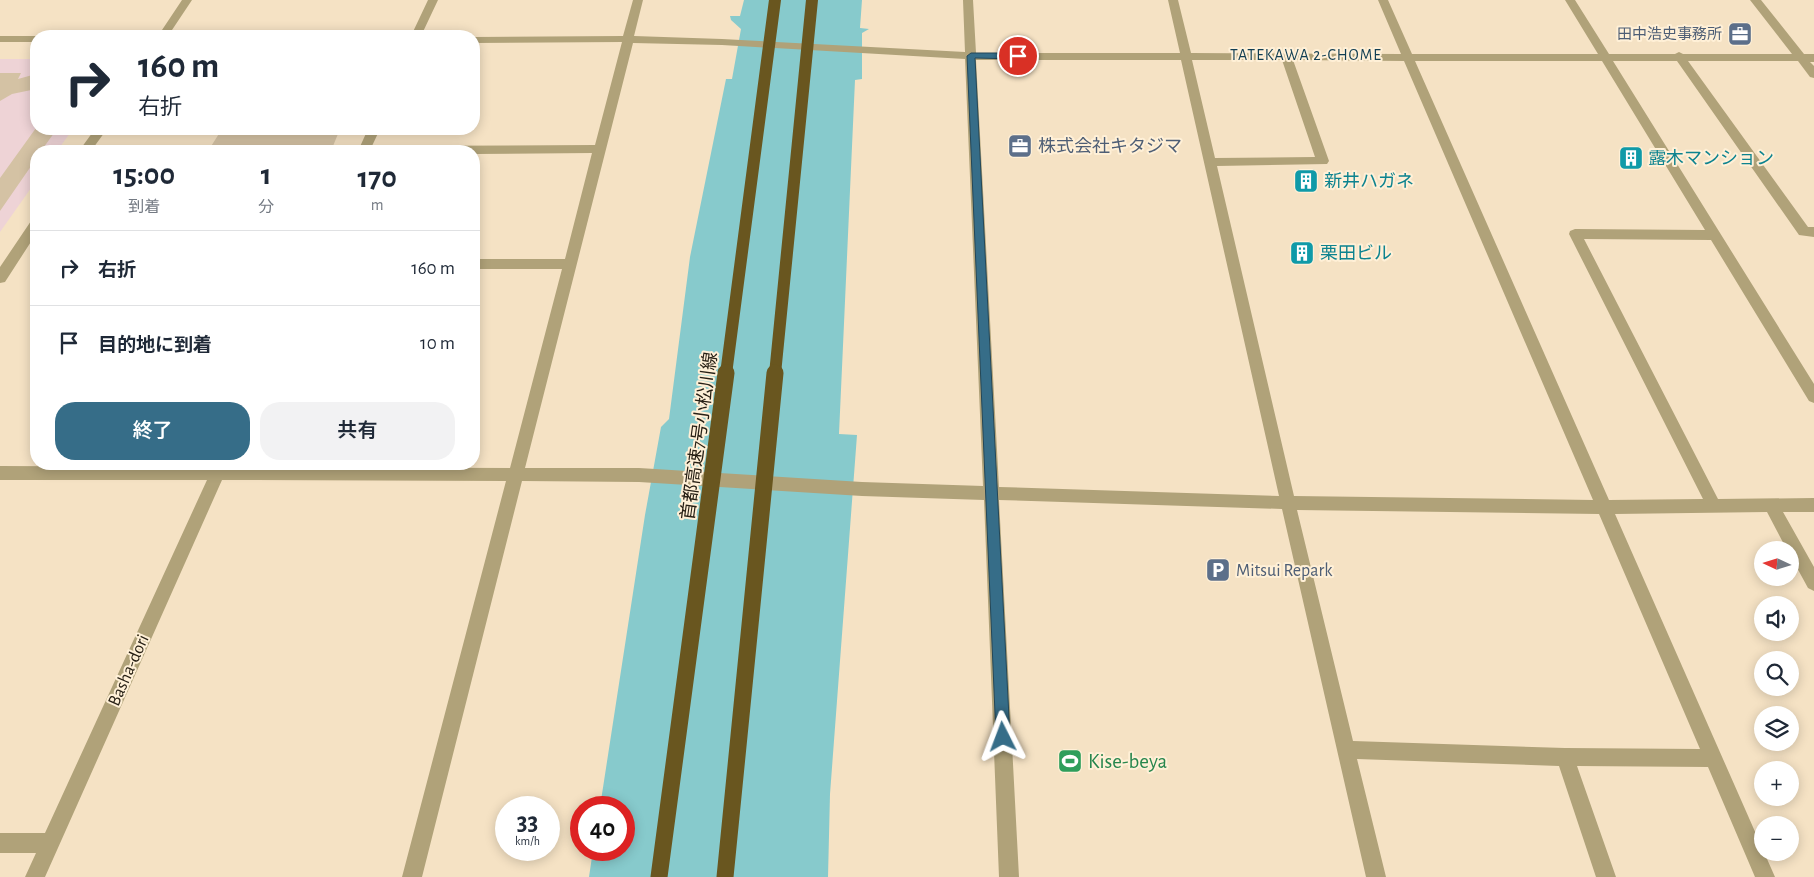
<!DOCTYPE html>
<html lang="ja">
<meta charset="utf-8">
<style>
:root{--surface:#fff;--page:#f2f2f3;--text:#1f2937;--muted:#747a83;--line:#e0e1e3;--accent:#366d88}
body{margin:0;font-family:"Alegreya Sans","Noto Sans JP",sans-serif;background:var(--page);color:var(--text);height:100vh;display:flex;flex-direction:column;font-size:19px;white-space:nowrap}
*{box-sizing:border-box;margin:0}
p{font-size:16px;color:var(--muted)}
.icon{flex:none;width:28px;height:28px;fill:none;stroke:currentColor;stroke-width:2;stroke-linecap:round;stroke-linejoin:round}
.map{position:relative;flex:1;overflow:hidden}
.side{position:absolute;left:30px;top:145px;width:450px;height:325px;display:flex;flex-direction:column;background:var(--surface);border-radius:20px;box-shadow:0 2px 12px #0003}
.side>*{flex:none}
.top-card{position:absolute;left:30px;top:30px;width:450px;height:105px;border-radius:20px;box-shadow:0 2px 12px #0003;background:#fff;color:var(--text);overflow:hidden}
.needle{width:32px;rotate:274deg}
.tools{position:absolute;left:1754px;top:541px;display:grid;gap:10px}
.tools a{display:grid;place-items:center;width:45px;height:45px;border-radius:50%;background:var(--surface);box-shadow:0 2px 12px #0003;font-size:25px}
.speed{position:absolute;left:495px;top:796px;display:flex;gap:10px;font-size:25px;font-weight:700;text-align:center}
.speed>*{display:grid;place-content:center;width:65px;height:65px;border-radius:50%;background:var(--surface);box-shadow:0 2px 12px #0003;line-height:1}
.speed small{font-size:12px;font-weight:400}
.speed .limit{border:8px solid #d22;background:#fff;color:#111}
.pin{position:absolute;display:grid;place-items:center;width:42px;height:42px;color:#fff;margin:-21px;border:2px solid #fff;border-radius:50%;box-shadow:0 1px 5px #0007}
.me{position:absolute;width:55px;margin:-28px;rotate:357deg;stroke-linejoin:round;filter:drop-shadow(0 0 4px #0008)}
.turn{display:flex;align-items:center;gap:18px;height:105px;padding:0 25px;font-size:22px}
.turn .icon{width:65px;height:65px;stroke-width:2.5}
.turn b{display:block;font-size:35px;line-height:42px}
.eta{display:flex;justify-content:space-evenly;align-items:center;height:85px;text-align:center}
.eta b{font-size:30px;font-weight:600;line-height:35px}
.cta{display:flex;gap:10px;margin-top:auto;padding:10px 25px}
.cta a{flex:1;height:58px;border-radius:20px;background:var(--accent);color:#fff;font-size:20px;font-weight:600;line-height:58px;text-align:center}
.cta a+a{background:var(--page);color:var(--text)}
ul{padding:0;list-style:none}
li{display:flex;align-items:center;gap:15px;height:75px;padding:0 25px;border-top:1px solid var(--line)}
li div{flex:1}
li b{display:block;font-size:19px}
li em{font-style:normal}
.map>svg:first-child{display:block}
</style>
<div class="map">
<svg width="1814" height="877" viewBox="0 0 1814 877">
<rect width="100%" height="100%" fill="#f5e2c4"/>
<path fill="#eed3d6" d="M 0,59 L 36,59 L 36,129 L 73,129 L 57,151 L 36,151 L 36,181 L 0,232 Z"/>
<path fill="#d4c2a4" d="M 0,73 L 21,73 L 18,79 L 36,74 L 36,89 L 12,94 L 0,101 Z
M 36,128 L 57,129 L 41,151 L 36,151 L 36,159 L 0,211 L 0,178 Z
M 222,129 L 340,129 L 331,151 L 208,151 Z"/>
<path fill="#87cacc" d="M 744,0 L 862,0 L 860,28 L 869,29 L 862,33 L 862,79 L 855,80 L 839,434 L 857,435 L 830,794 L 828,877 L 589,877 L 593,850 L 624,850 L 624,808 L 600,807 L 645,515 L 661,427 L 669,419 L 690,257 L 726,79 L 732,79 L 741,29 L 731,20 L 730,16 L 740,16 Z"/>
<g fill="none" stroke-linecap="round" stroke-linejoin="round">
<path fill="#b0a279" fill-rule="evenodd" d="M 182,0 L 192,0 L 168,36 L 158,36 Z
M 428,0 L 438,0 L 421,36 L 411,36 Z
M 633,0 L 643,0 L 634,36 L 722,39 L 965,52 L 963,0 L 973,0 L 976,53 L 1180,53 L 1168,0 L 1178,0 L 1191,53 L 1401,54 L 1378,0 L 1388,0 L 1412,54 L 1598,54 L 1565,0 L 1575,0 L 1609,54 L 1675,54 L 1679,52 L 1683,54 L 1792,54 L 1750,0 L 1761,0 L 1804,54 L 1814,54 L 1814,62 L 1810,62 L 1814,66 L 1814,78 L 1810,77 L 1798,61 L 1688,61 L 1808,227 L 1814,227 L 1814,237 L 1799,235 L 1677,61 L 1613,61 L 1814,384 L 1814,403 L 1809,401 L 1711,240 L 1584,239 L 1718,499 L 1814,498 L 1814,512 L 1783,512 L 1814,567 L 1814,591 L 1808,588 L 1790,555 L 1790,550 L 1787,550 L 1767,512 L 1615,514 L 1775,877 L 1755,877 L 1708,767 L 1577,766 L 1616,877 L 1596,877 L 1559,766 L 1357,759 L 1386,877 L 1366,877 L 1282,509 L 999,500 L 1019,877 L 999,877 L 984,500 L 862,496 L 639,482 L 522,481 L 422,877 L 402,877 L 506,481 L 222,480 L 45,877 L 25,877 L 36,853 L 0,853 L 0,833 L 45,833 L 207,480 L 0,480 L 0,466 L 213,467 L 214,464 L 228,464 L 228,467 L 510,468 L 562,269 L 474,269 L 474,259 L 565,259 L 592,153 L 474,154 L 474,151 L 358,151 L 368,129 L 380,129 L 372,146 L 595,145 L 622,42 L 474,43 L 474,37 L 623,36 ZM 633,43 L 722,45 L 965,59 L 983,486 L 862,482 L 639,468 L 525,468 ZM 976,60 L 1181,60 L 1279,496 L 999,487 ZM 1192,60 L 1282,60 L 1315,157 L 1215,158 ZM 1293,60 L 1404,61 L 1593,500 L 1294,496 L 1217,166 L 1327,164 L 1329,161 ZM 1415,61 L 1602,61 L 1705,230 L 1575,229 L 1570,231 L 1569,234 L 1703,499 L 1609,500 ZM 1297,510 L 1599,514 L 1700,749 L 1565,748 L 1353,741 Z
M 0,36 L 39,36 L 36,36 L 36,42 L 0,42 Z
M 95,129 L 107,129 L 91,151 L 79,151 Z
M 36,219 L 36,234 L 5,282 L 0,283 L 0,267 L 31,221 Z"/>
<path stroke="#69561f" stroke-width="12" d="M 726,374 L 775,0
M 775,374 L 812,0"/>
<path stroke="#69561f" stroke-width="17" d="M 659,877 L 726,373
M 725,877 L 775,373"/>
</g>
<path fill="#366d88" stroke="#234758" d="M 971,53 L 1018,53 L 1022,56 L 1018,59 L 975,58 L 1010,737 L 1008,742 L 1003,744 L 998,742 L 996,737 L 967,56 Z"/>
<defs>
<symbol id="office-square" viewBox="-11 -11 22 22"><rect x="-9" y="-9" width="18" height="18" rx="4" fill="#5c6f8a" stroke="#fff0d7"/><path d="M-6-3h4V-5.5h4V-3h4V5H-6ZM-1-4.5V-3h2v-1.5ZM-6 0V1H6V0Z" fill="#fff"/></symbol>
<symbol id="building-square" viewBox="-11 -11 22 22"><rect x="-9" y="-9" width="18" height="18" rx="4" fill="#0f9aa8" stroke="#fff0d7"/><path d="M-4-6H4V6H1V3H-1V6H-4ZM-2.5-4.3h1.7v1.8h-1.7ZM.8-4.3h1.7v1.8H.8ZM-2.5-1h1.7V.8h-1.7ZM.8-1h1.7V.8H.8Z" fill="#fff"/></symbol>
<symbol id="parking-square" viewBox="-11 -11 22 22"><rect x="-9" y="-9" width="18" height="18" rx="4" fill="#5c6f8a" stroke="#fff0d7"/><path d="M-3.5-5.5H1a3.5 3.5 0 0 1 0 7H-1V5.5H-3.5ZM-1-3.4V-.6H.8a1.4 1.4 0 0 0 0-2.8Z" fill="#fff"/></symbol>
<symbol id="stadium-square" viewBox="-11 -11 22 22"><rect x="-9" y="-9" width="18" height="18" rx="4" fill="#2e9e5b" stroke="#fff0d7"/><path d="M0-5a6.5 5 0 1 0 0 10a6.5 5 0 1 0 0-10ZM-3.5-1.8h7v3.6h-7Z" fill="#fff"/></symbol>
</defs>
<g fill-rule="evenodd">
<use href="#office-square" x="1726" y="20" width="28" height="28"/>
<use href="#office-square" x="1006" y="132" width="28" height="28"/>
<use href="#building-square" x="1617" y="144" width="28" height="28"/>
<use href="#building-square" x="1292" y="167" width="28" height="28"/>
<use href="#building-square" x="1288" y="239" width="28" height="28"/>
<use href="#parking-square" x="1204" y="556" width="28" height="28"/>
<use href="#stadium-square" x="1056" y="747" width="28" height="28"/>
</g>
<g text-anchor="middle" stroke-width="4" stroke-linejoin="round" paint-order="stroke">
<g font-size="15" fill="#4e5e75" stroke="#fff0d7" text-anchor="end">
<text x="1722" y="39">田中浩史事務所</text>
</g>
<g font-size="16" letter-spacing="1" fill="#113e53" stroke="#fff0d7">
<text x="1306" y="60">TATEKAWA 2-CHOME</text>
</g>
<g font-size="18" fill="#4e5e75" stroke="#fff0d7" text-anchor="start">
<text x="1038" y="152">株式会社キタジマ</text>
<text x="1236" y="576">Mitsui Repark</text>
</g>
<g font-size="18" fill="#0d838f" stroke="#fff0d7" text-anchor="start">
<text x="1648" y="164">露木マンション</text>
<text x="1324" y="187">新井ハガネ</text>
<text x="1320" y="259">栗田ビル</text>
</g>
<g font-size="18" fill="#272015" stroke="#fff0d7">
<text transform="translate(699 436) rotate(-82)" y="6">首都高速7号小松川線</text>
<text transform="translate(128 670) rotate(-66)" y="6">Basha-dori</text>
</g>
<g font-size="21" fill="#27864d" stroke="#fff0d7" text-anchor="start">
<text x="1088" y="768">Kise-beya</text>
</g>
</g>
</svg>
<div class="tools">
<a><svg class="needle" viewBox="-14 -14 28 28"><path d="M0-13l5 13h-10z" fill="#e53935"/><path d="M0 13l5-13h-10z" fill="#747a83"/></svg></a>
<a><svg class="icon" aria-label="sound" viewBox="0 0 24 24"><path d="M4 9h4l5-4v14l-5-4H4zM17 9q2 3 0 6"/></svg></a>
<a><svg class="icon" aria-label="search" viewBox="0 0 24 24"><circle cx="10" cy="10" r="6"/><path d="M15 15l6 6"/></svg></a>
<a><svg class="icon" aria-label="layers" viewBox="0 0 24 24"><path d="M12 4l9 5-9 5-9-5zM3 14l9 5 9-5"/></svg></a>
<a>+</a>
<a>−</a>
</div>
<div class="speed"><div>33<small>km/h</small></div><div class="limit">40</div></div>
<div class="pin" style="left:1018px;top:56px;background:#d93025"><svg class="icon" aria-label="arrive" viewBox="0 0 24 24"><path d="M6 21V4h12l-3 4 3 4H6"/></svg></div>
<svg class="me" style="left:1003px;top:737px" viewBox="-20 -20 40 40"><path d="M0-17L14 15 0 8-14 15z" fill="#366d88" stroke="#fff" stroke-width="4"/></svg>
<div class="top-card">
<div class="turn"><svg class="icon" aria-label="right" viewBox="0 0 24 24"><path d="M7 20v-9h11M14 6l5 5-5 5"/></svg><div><b>160 m</b>右折</div></div>
</div>
<section class="side">
<div class="eta">
<div><b>15:00</b><p>到着</p></div>
<div><b>1</b><p>分</p></div>
<div><b>170</b><p>m</p></div>
</div>
<ul>
<li><svg class="icon" aria-label="right" viewBox="0 0 24 24"><path d="M7 20v-9h11M14 6l5 5-5 5"/></svg><div><b>右折</b></div><em>160 m</em></li>
<li><svg class="icon" aria-label="arrive" viewBox="0 0 24 24"><path d="M6 21V4h12l-3 4 3 4H6"/></svg><div><b>目的地に到着</b></div><em>10 m</em></li>
</ul>
<div class="cta"><a>終了</a><a>共有</a></div>
</section>
</div>
